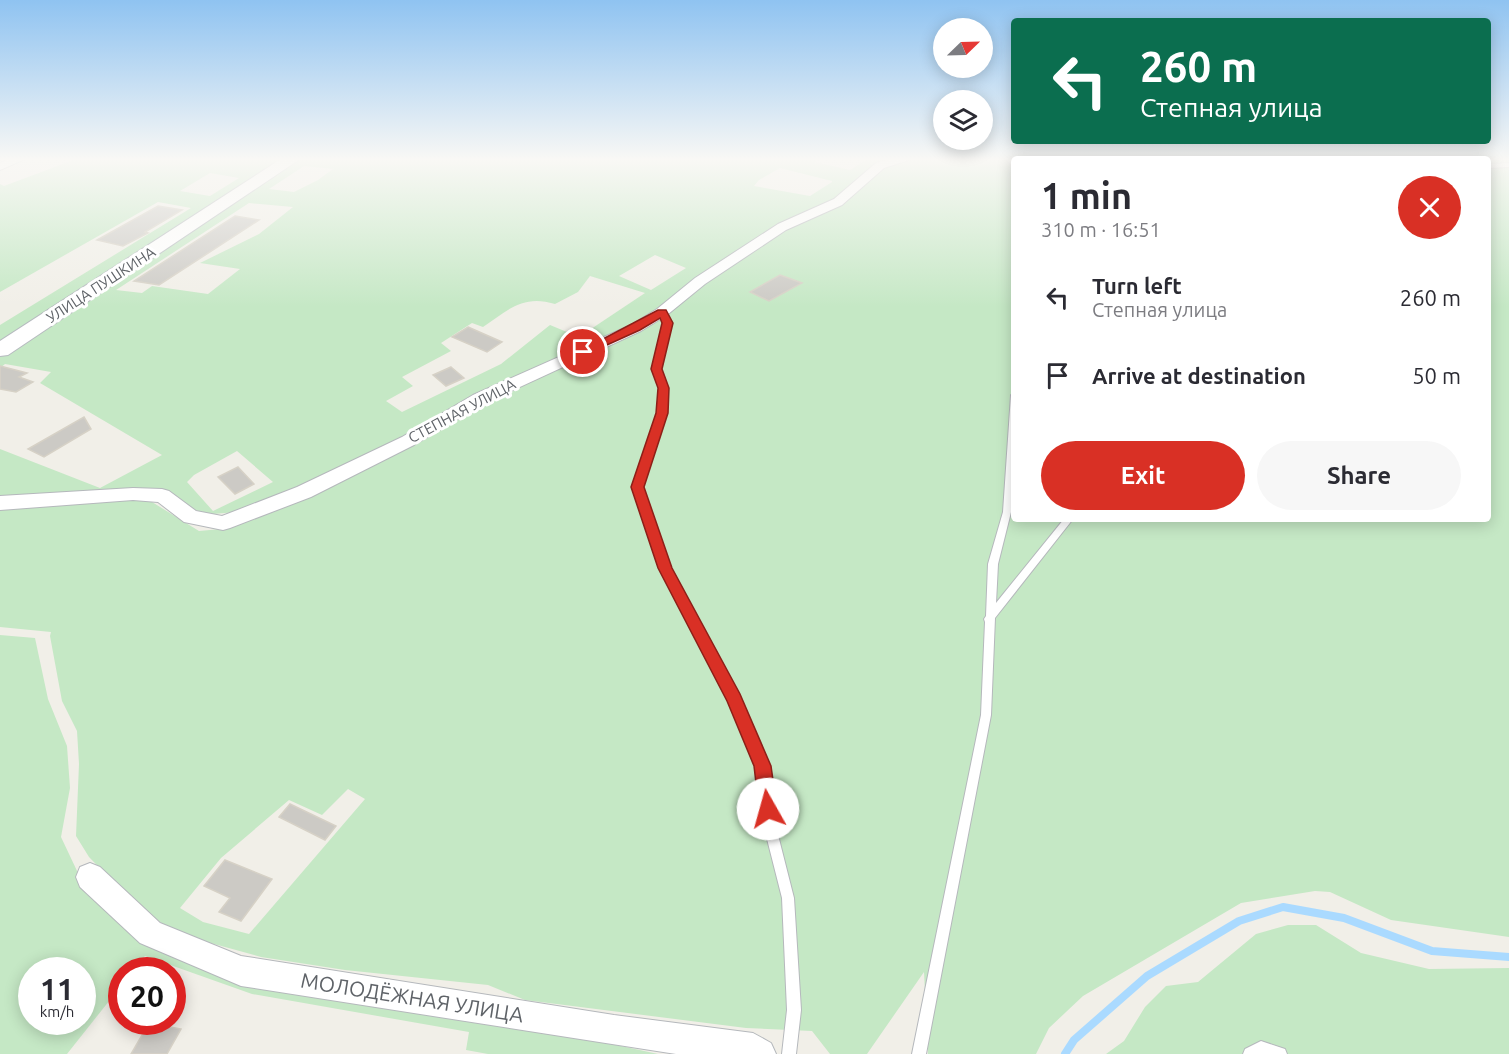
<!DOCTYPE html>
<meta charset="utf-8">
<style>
:root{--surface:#fff;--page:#f7f7f7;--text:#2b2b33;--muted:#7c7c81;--accent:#d93025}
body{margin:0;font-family:Ubuntu,sans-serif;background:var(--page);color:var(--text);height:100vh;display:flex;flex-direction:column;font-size:22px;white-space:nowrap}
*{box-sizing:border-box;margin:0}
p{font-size:20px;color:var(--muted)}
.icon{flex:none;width:33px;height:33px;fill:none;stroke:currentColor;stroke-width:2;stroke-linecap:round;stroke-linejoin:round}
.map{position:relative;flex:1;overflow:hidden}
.sheet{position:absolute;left:1011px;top:156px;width:480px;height:366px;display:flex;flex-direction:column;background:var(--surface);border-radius:6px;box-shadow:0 3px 15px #0003}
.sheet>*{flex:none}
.guide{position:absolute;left:1011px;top:18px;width:480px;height:126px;border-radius:6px;box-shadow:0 3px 15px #0003;background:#0b6e4f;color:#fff;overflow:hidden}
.needle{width:39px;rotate:67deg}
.fabs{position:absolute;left:933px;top:18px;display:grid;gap:12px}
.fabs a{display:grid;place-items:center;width:60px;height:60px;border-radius:50%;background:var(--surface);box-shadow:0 3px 15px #0003;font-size:30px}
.speed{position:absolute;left:18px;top:957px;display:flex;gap:12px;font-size:30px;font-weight:700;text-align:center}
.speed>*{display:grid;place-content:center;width:78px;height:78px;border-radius:50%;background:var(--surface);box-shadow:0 3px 15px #0003;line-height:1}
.speed small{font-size:15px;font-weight:400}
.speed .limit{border:9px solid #d22;background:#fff;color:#111}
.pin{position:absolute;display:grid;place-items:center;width:51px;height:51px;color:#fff;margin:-26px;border:3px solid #fff;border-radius:50%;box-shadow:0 2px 6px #0007}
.me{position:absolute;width:66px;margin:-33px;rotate:353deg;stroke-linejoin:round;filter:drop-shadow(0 0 4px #0008)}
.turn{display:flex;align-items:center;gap:21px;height:126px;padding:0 30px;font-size:27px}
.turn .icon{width:78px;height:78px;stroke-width:2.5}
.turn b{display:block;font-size:42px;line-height:51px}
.round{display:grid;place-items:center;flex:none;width:63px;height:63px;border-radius:32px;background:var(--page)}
.summary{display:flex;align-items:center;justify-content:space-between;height:102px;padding:0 30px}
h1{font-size:36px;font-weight:600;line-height:45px}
.button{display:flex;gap:12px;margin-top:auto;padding:12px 30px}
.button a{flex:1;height:69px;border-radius:36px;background:var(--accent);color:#fff;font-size:24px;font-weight:600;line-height:69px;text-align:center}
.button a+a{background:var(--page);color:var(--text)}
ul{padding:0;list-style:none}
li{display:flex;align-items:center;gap:18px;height:78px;padding:0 30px}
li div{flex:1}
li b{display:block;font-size:22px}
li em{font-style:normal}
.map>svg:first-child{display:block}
</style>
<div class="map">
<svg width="1509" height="1054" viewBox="0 0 1509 1054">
<rect width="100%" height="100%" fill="#f1efe8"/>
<path fill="#c5e8c5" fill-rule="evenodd" d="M 76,159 L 285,159 L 0,344 L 0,325 L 191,208 L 158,202 L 0,292 L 0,184 L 4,186 ZM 210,173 L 239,178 L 210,196 L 180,191 Z
M 301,159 L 818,159 L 815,162 L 850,170 L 867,159 L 1014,159 L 1014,519 L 1488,519 L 1488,159 L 1509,159 L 1509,937 L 1391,920 L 1330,892 L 1315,891 L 1241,903 L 1083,996 L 1049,1028 L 1036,1054 L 928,1054 L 924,972 L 867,1054 L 830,1054 L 812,1031 L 746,1028 L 525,1000 L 488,985 L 345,970 L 261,957 L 174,933 L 124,893 L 89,857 L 76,836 L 79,764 L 77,731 L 62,701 L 50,636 L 51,632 L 0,627 L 0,509 L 70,500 L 133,499 L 152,502 L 199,531 L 221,529 L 276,508 L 368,466 L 504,390 L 647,327 L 708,279 L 778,232 L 837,204 L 882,164 L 876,164 L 831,202 L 771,230 L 690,285 L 653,314 L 624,330 L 467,402 L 403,440 L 302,490 L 237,512 L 213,514 L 190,509 L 162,491 L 139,490 L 67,493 L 0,500 L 0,449 L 100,488 L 162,455 L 40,383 L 51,372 L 5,364 L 0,368 L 0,357 ZM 304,166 L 333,169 L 318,180 L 294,192 L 269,189 ZM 780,168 L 832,181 L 832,182 L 810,196 L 754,186 L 759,180 ZM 249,203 L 293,207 L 259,234 L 200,263 L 240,269 L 208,294 L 152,286 L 142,293 L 116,290 ZM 655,255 L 686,268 L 651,290 L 619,276 ZM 590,276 L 645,293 L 579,337 L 550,325 L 501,364 L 402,412 L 386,401 L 413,386 L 402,377 L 451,351 L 441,343 L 472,323 L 483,327 C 508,310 523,294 555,304 L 578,292 ZM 237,451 L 273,482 L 213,511 L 187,482 L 194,475 ZM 348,789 L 365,799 L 249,934 L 203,922 L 180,908 L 221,858 L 289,800 L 322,815 Z
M 0,635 L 35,638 L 48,699 L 67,746 L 70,788 L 61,837 L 78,873 L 156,945 L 658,1054 L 488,1054 L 466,1050 L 469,1032 L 252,994 L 145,956 L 134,970 L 122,970 L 121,986 L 67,1054 L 0,1054 ZM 32,970 L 82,970 L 82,1022 L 32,1022 Z
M 1288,925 L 1316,925 L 1361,953 L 1429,969 L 1509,968 L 1509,1054 L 1106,1054 L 1124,1041 L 1145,1007 L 1166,986 L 1198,982 L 1256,934 Z"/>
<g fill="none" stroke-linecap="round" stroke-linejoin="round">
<path stroke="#aadaff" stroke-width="8" d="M 1065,1054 L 1074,1040 L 1147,976 L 1239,921 L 1283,907 L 1344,918 L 1432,951 L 1509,957"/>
</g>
<path fill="#cccac5" stroke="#d6d1c6" stroke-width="1.5" d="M 158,206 L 182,210 L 145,232 L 148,233 L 123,246 L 97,240 Z
M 235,216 L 259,220 L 159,285 L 134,281 Z
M 780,275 L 802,283 L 769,301 L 750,292 Z
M 468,327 L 502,342 L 487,352 L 452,337 Z
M 0,366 L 27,373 L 19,377 L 33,382 L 16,392 L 0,389 Z
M 451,367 L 464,378 L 446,386 L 433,375 Z
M 84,417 L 91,429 L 44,457 L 28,449 Z
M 238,467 L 254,484 L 235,494 L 218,477 Z
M 290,804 L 336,826 L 325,840 L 279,817 Z
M 225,860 L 272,879 L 241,921 L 219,912 L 230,898 L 204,886 Z
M 149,1023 L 181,1029 L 167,1054 L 131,1054 Z"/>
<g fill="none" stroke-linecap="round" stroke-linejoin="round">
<defs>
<path id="lane" d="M 1006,159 L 1011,159 L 1014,163 L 1014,168 Z
M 1509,163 L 1509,167 L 1488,168 L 1488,164 Z
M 662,310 L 664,311 L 671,323 L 661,369 L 668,389 L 666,413 L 642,487 L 663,551 L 678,585 L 738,696 L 769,766 L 777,831 L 794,898 L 801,1010 L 796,1054 L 782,1054 L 787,1010 L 782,898 L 765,831 L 757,766 L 729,701 L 668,585 L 653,551 L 634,487 L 658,413 L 660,389 L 653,369 L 665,323 L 659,312 Z
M 1011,395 L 1014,395 L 1014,466 L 1011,512 L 998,564 L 996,603 L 1064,519 L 1073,519 L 995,618 L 991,715 L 926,1054 L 912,1054 L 981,715 L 985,622 L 984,619 L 986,616 L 988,564 L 1003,512 Z
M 1261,1041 L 1285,1049 L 1287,1054 L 1243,1054 L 1245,1049 Z"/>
<path id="street" d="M 10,159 L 25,159 L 0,170 L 0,163 Z
M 891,159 L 912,159 L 884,168 L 842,205 L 786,230 L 705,284 L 667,315 L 641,331 L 485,403 L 414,445 L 311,497 L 230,528 L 223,530 L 184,522 L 158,502 L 133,500 L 0,510 L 0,496 L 133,488 L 162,489 L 169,491 L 196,511 L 222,516 L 297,487 L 402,437 L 473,395 L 631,325 L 657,309 L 695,278 L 778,224 L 834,199 L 876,163 Z
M 90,863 L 100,867 L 160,923 L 241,956 L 614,1015 L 753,1033 L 771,1043 L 776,1054 L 676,1054 L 241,986 L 140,943 L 80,887 L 76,877 L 80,867 Z"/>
<path id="secondary" d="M 281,159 L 300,159 L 8,355 L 0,356 L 0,341 Z"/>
</defs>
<use href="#lane" stroke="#b5b8bc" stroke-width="2"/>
<use href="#street" stroke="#b5b8bc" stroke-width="2"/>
<use href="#secondary" stroke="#b6babf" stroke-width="2"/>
<use href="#lane" fill="#fff" fill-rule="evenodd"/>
<use href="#street" fill="#fff" fill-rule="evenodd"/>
<use href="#secondary" fill="#fff" fill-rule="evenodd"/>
</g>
<linearGradient id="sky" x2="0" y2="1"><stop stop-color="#8fc3f1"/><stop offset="0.52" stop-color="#f9f8f5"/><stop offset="1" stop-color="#f9f8f5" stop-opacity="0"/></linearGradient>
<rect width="1509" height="307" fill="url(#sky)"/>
<path fill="#d93025" stroke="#8d1f18" stroke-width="1.5" d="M 658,310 L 666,310 L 673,323 L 662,369 L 669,388 L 668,413 L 644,487 L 672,568 L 740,694 L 771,766 L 777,809 L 774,815 L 768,818 L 762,815 L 759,809 L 754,766 L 727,701 L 658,568 L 631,487 L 656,413 L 658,388 L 651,369 L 662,323 L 660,318 L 640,330 L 587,354 L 583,355 L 578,352 Z"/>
<g text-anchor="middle" stroke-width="6" stroke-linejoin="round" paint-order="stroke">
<g font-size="15" fill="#5f6368" stroke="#fff">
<text transform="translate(101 285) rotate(-33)" y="5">УЛИЦА ПУШКИНА</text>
<text transform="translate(462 411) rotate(-28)" y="5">СТЕПНАЯ УЛИЦА</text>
</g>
<g font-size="21" fill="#5f6368" stroke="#fff">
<text transform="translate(412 998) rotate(9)" y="7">МОЛОДЁЖНАЯ УЛИЦА</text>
</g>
</g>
</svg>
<div class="fabs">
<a><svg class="needle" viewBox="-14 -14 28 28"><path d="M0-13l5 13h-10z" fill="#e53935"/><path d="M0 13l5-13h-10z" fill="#7c7c81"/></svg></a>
<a><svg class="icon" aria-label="layers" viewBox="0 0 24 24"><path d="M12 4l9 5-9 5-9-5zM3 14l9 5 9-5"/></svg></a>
</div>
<div class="speed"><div>11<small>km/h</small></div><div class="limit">20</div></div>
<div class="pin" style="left:583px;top:352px;background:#d93025"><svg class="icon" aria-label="arrive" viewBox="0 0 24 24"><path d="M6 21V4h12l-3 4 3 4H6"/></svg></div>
<svg class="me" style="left:768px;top:809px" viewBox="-20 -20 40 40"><circle r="19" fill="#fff"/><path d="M0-13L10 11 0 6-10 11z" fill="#d93025"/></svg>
<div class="guide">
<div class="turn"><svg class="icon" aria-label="left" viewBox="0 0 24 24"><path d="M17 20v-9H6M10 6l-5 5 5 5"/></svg><div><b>260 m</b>Степная улица</div></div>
</div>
<section class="sheet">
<div class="summary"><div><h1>1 min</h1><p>310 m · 16:51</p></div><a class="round" style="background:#d93025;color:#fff"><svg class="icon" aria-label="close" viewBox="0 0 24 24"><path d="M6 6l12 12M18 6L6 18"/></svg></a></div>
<ul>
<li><svg class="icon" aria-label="left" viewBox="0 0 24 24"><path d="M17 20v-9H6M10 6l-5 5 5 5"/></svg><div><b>Turn left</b><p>Степная улица</p></div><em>260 m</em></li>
<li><svg class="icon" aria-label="arrive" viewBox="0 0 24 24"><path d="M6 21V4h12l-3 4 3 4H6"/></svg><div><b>Arrive at destination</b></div><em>50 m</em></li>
</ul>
<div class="button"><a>Exit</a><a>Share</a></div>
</section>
</div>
